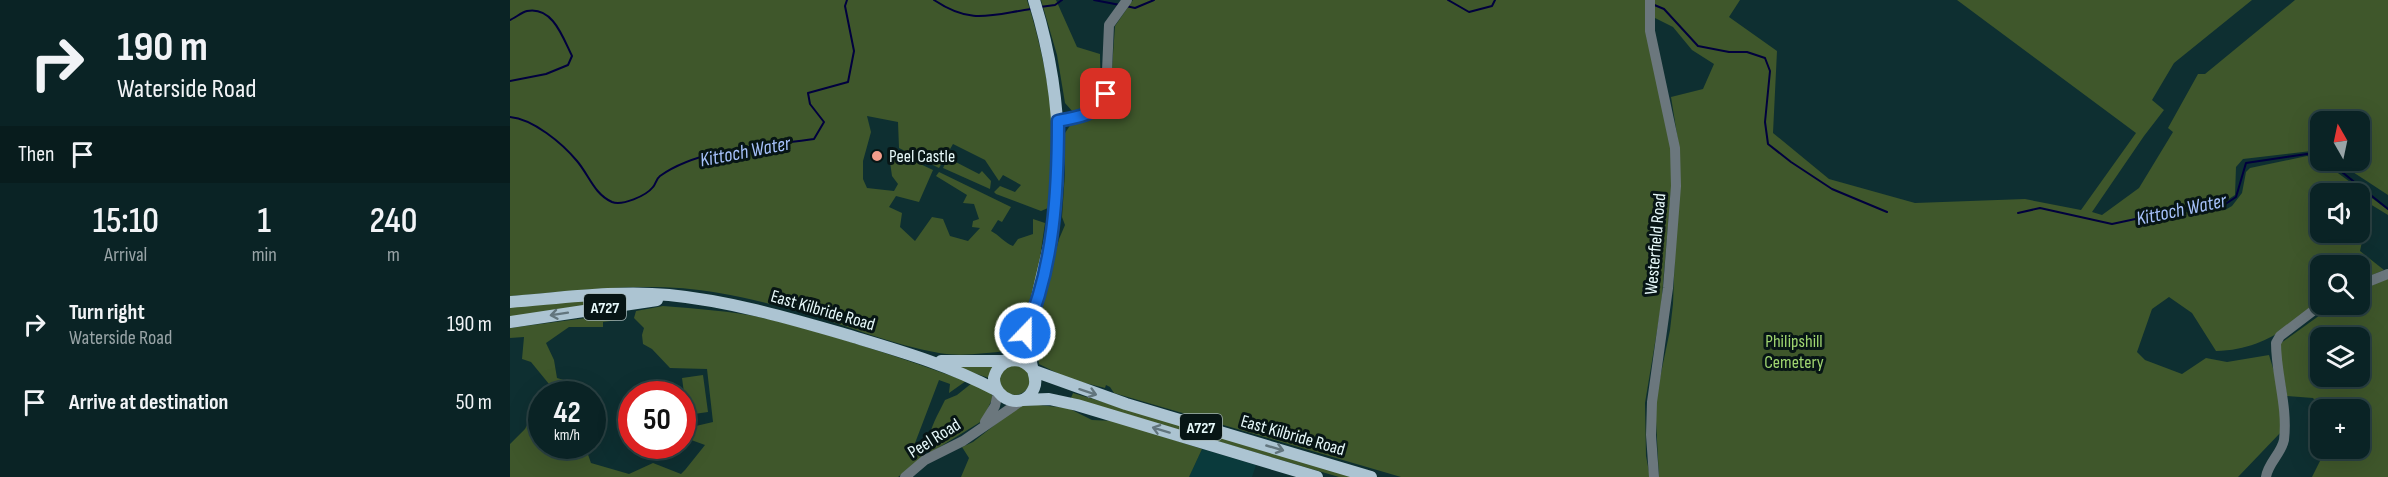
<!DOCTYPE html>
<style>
:root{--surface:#0a2325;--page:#132b2d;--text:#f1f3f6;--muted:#99a4a7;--line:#2a4042}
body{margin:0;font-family:"Sofia Sans Condensed",sans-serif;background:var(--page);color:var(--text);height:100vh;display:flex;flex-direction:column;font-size:22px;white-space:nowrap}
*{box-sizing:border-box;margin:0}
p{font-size:20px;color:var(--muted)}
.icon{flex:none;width:33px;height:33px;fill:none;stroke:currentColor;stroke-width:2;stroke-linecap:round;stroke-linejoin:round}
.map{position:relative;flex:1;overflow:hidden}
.drawer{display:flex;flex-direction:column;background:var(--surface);width:510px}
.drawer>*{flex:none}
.guide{background:#0a2325;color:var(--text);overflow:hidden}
.needle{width:39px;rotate:351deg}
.fabs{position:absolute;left:1800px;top:111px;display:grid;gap:12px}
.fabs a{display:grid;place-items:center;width:60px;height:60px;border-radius:12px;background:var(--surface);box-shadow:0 6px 24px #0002,0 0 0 2px var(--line);font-size:30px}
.speed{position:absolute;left:18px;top:381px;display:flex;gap:12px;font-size:30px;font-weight:700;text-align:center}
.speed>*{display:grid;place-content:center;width:78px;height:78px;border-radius:50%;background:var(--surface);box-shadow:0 6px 24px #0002,0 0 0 2px var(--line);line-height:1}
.speed small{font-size:15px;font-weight:400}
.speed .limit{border:9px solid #d22;background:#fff;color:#111}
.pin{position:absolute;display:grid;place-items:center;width:51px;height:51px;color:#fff;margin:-26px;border-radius:12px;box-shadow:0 3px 9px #0006}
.me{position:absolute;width:66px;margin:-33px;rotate:22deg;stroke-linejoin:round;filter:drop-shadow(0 0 4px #0008)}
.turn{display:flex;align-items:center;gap:21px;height:126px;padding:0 18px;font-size:27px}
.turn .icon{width:78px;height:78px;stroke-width:2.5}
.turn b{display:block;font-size:42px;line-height:51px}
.then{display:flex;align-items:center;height:57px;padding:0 18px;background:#0003;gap:12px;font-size:22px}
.eta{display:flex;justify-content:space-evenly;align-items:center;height:102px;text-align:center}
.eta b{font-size:36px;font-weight:600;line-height:42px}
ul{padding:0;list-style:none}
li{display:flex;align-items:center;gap:18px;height:78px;padding:0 18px}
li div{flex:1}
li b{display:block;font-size:22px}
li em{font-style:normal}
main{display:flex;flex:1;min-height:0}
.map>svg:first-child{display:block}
</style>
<main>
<section class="drawer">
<div class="guide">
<div class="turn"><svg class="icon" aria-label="right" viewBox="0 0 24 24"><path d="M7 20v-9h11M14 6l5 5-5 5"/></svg><div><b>190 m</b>Waterside Road</div></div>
<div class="then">Then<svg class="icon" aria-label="arrive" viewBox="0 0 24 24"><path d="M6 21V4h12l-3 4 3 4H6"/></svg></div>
</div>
<div class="eta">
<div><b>15:10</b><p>Arrival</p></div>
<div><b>1</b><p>min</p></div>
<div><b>240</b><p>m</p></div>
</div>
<ul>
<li><svg class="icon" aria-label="right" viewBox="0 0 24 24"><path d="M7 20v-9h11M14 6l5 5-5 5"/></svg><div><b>Turn right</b><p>Waterside Road</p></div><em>190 m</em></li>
<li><svg class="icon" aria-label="arrive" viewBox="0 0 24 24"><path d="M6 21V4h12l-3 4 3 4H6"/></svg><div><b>Arrive at destination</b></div><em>50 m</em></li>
</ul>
</section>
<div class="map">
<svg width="1878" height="477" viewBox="0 0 1878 477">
<rect width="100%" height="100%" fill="#0e2f31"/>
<path fill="#0a3a3c" d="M 692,449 L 746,465 L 742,477 L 679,477 Z"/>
<path fill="#3f572b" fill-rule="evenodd" d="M 0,0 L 517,0 C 536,60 553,146 538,208 L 531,211 L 486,194 L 484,192 L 490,186 L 505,192 L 511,185 L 493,175 L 489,181 L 475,160 L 443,144 L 429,168 L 389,148 L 388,122 L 357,116 L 361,132 L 353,161 L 353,179 L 357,188 L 384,191 L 388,184 L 382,176 L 380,162 L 386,155 L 391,155 L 423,170 L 409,202 L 386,196 L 379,207 L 392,213 L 390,227 L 405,241 L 422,217 L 433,219 L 440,236 L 458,241 L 470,228 L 462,227 L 463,221 L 469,219 L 464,204 L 453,203 L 457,195 L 426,176 L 429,172 L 501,207 L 492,222 L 488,220 L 481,231 C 489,235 495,243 503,246 L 508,239 L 523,234 L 523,219 L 535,223 L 525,292 L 506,341 L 503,341 L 497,351 C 475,353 451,357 429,353 C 383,345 338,326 294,313 C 266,305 237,298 209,293 C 140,280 69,291 0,296 Z
M 531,0 L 546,0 L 567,47 L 590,54 C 590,81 597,107 563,112 L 555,103 L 547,55 Z
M 623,0 L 1230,0 L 1219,17 L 1267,51 L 1263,133 L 1319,179 L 1405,203 L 1515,199 L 1571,210 L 1626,133 L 1447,0 L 1742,0 L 1664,63 L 1642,100 L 1654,110 L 1634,136 L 1582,212 L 1592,215 L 1629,188 L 1663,132 L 1658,128 L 1688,74 L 1695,74 L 1785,0 L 1878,0 L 1878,195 L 1826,161 L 1850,160 L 1850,122 L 1810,122 L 1810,150 L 1733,159 L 1726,167 L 1725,195 L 1714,202 L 1647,211 L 1653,217 L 1682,211 L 1715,210 L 1722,206 L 1732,193 L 1736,172 L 1740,168 L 1797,156 L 1813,162 L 1878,210 L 1878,215 L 1860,204 L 1850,251 L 1874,270 L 1850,280 L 1850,266 L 1810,266 L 1810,303 C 1775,329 1752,350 1706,351 L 1682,313 L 1659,297 L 1642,309 L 1627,352 L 1635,360 L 1672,374 L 1696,358 L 1717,362 L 1759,355 L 1770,391 L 1772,431 L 1728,477 L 1149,477 L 1145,402 L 1160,330 L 1163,304 L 1169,147 L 1161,97 L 1193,89 L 1204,64 L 1182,50 L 1163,27 L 1141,16 L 1161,137 L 1162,179 L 1151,307 L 1135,403 L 1136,456 L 1140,477 L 891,477 L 604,393 L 600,387 L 596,385 L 595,388 L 559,379 L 529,364 L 525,329 L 549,239 L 555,225 L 552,217 L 555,173 L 555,133 L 561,124 L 600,97 L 605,26 ZM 1810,194 L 1850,194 L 1850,232 L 1810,232 Z
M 438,158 L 469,174 L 472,171 L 481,181 L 480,189 L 433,168 Z
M 1878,278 L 1878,477 L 1802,477 L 1816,449 L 1850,448 L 1850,410 L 1812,409 L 1803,398 L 1777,396 L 1769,348 L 1771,343 L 1824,305 L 1850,304 L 1850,291 ZM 1810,338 L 1850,338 L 1850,376 L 1810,376 Z
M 107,298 L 108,301 L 0,318 L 0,307 Z
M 153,306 C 188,309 224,311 258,319 C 325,335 391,358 456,381 L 439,393 L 440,384 L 429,380 L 402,451 L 405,453 L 413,443 L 413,457 L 388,477 L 0,477 L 0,444 L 15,429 L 31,398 L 32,446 L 75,446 L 81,463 L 119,474 L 143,463 L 171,474 L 175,470 L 195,445 L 173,437 L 173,429 L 203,422 L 197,369 L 160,368 L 142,349 L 133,344 L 132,335 L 134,328 L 124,318 L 126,311 Z
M 114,313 L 115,319 L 93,322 L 93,327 L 59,327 L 36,343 L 44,360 L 47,378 L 57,381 L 51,394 L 34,394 L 39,384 L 21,362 L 12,359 L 14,337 L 0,338 L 0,328 Z
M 485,364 L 479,378 L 439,365 Z
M490 380a15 15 0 1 1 30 0a15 15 0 1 1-30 0Z
M 193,375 L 198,412 L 177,415 L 172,378 Z
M 462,383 L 480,392 L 483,397 L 472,421 L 420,453 C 415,434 427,417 435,400 L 447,395 Z
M 563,393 L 846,477 L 829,477 L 561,398 Z
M 528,405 L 558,408 L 582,420 L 605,421 L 692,449 L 679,477 L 451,477 L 459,458 L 452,447 L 463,442 L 509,406 Z"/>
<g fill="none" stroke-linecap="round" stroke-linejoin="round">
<path stroke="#01003e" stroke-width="2" d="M 424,0 C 461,25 480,15 521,9
M 584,0 L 610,5
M 938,0 L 959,12 L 982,6 L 985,0
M 1142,4 L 1154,9 L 1188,46 L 1219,52 L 1237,52 L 1255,58 L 1260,71 L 1255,122 L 1258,144 L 1281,162 L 1322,189 L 1377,212
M 616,6 L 625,8 L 644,0
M 530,7 L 545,5 L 552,0
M 0,20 C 5,18 12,12 17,11 C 43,6 53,38 62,56 L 58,65 L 36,74 L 0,81
M 0,117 C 23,119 52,143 67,161 C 79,175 84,194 102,202 C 112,206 136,196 143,187 C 146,184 146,179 150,176 C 191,147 256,146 304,139 L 314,122 L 300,104 L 298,93 L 338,82 L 344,51 L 335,6 L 337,0
M 1817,160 L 1878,209
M 1508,213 L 1530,208 L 1602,224 L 1677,208 L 1714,205 L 1726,197 L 1736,163 L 1797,154 L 1810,156"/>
<path stroke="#6b777d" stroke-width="10" d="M 1140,0 L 1140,31 L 1165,148 L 1166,186 L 1158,288 L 1142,402 L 1141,435 L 1144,477
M 548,121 L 577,115 L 590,106 L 596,94 L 599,25 L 617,0
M 1850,285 L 1878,274
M 475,422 L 485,406 L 488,393
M 395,477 L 415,460 L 453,441 L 511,401
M 1756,477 C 1758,463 1771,454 1774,440 C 1778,406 1766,375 1766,343 L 1770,336 L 1812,304"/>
<path stroke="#acc4d2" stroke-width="12" d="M 0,302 C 52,298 107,290 159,295 C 220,301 278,318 337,335 C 390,351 437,364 486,390
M 0,322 L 147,300
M 500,360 L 519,325
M 431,361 L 496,361
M 522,369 C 509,354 489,359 484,378 C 484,401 515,411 524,388 C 528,379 522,371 521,362 C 521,349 521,337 522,325 C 527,289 539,254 544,217 C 554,143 546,71 524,0
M 524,371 L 616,404 L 861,477
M 513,400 L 539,399 L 567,405 L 807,477"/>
</g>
<defs><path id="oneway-shaft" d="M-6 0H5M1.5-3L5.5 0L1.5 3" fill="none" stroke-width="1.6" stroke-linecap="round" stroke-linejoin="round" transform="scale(1.5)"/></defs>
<g stroke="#62757d">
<use href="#oneway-shaft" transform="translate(49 314) rotate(171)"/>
<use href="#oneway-shaft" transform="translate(578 392) rotate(18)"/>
<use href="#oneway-shaft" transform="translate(651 430) rotate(-163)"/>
<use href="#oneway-shaft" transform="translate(765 448) rotate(16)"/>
</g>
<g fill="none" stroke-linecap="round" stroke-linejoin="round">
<defs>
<path id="route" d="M 515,333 C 544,268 548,191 548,121 C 571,116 584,117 596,94"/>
</defs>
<use href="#route" stroke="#114b97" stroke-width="15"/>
<use href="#route" stroke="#1a73e8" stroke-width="10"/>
</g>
<circle fill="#f49d8b" stroke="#071515" stroke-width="2" cx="367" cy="156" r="6"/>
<g text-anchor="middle" stroke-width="6" stroke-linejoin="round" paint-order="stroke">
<g fill="#071515" stroke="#a3b4b5" stroke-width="1.5">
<rect x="74" y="294" width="42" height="26" rx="4.5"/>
<rect x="670" y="414" width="42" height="26" rx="4.5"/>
</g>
<g font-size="16" font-weight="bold" fill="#e6f8f9">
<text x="95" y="313">A727</text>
<text x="691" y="433">A727</text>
</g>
<g font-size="18" fill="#e6f8f9" stroke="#071515" text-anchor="start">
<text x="379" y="162">Peel Castle</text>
</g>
<g font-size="18" fill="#e6f8f9" stroke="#071515">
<text transform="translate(1145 244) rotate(-85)" y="6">Westerfield Road</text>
<text transform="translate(313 310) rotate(16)" y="6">East Kilbride Road</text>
<text transform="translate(783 435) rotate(16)" y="6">East Kilbride Road</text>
<text transform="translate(424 438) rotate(-32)" y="6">Peel Road</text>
</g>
<g font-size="18" fill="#9fd570" stroke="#071515">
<text x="1284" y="347">Philipshill<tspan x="1284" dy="21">Cemetery</tspan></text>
</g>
<g font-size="20" font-style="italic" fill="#a6c1fa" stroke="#071515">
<text transform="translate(235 151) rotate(-11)" y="7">Kittoch Water</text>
<text transform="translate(1671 209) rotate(-12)" y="7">Kittoch Water</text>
</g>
</g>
</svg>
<div class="fabs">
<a><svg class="needle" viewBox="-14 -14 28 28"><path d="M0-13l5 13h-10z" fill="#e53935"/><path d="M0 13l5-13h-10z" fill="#99a4a7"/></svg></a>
<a><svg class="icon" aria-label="sound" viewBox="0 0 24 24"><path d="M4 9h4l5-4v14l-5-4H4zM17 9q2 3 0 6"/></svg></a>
<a><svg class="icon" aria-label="search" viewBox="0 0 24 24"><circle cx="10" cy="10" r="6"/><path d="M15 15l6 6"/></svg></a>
<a><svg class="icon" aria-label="layers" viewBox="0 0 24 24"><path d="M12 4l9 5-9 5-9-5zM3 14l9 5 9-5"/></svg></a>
<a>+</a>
</div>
<div class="speed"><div>42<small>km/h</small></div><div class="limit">50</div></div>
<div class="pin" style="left:596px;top:94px;background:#d93025"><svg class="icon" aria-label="arrive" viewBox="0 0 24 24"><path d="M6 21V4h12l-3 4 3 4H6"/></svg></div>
<svg class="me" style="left:515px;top:333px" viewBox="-20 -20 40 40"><circle r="17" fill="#1a73e8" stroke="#fff" stroke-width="3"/><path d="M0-11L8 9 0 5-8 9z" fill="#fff"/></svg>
</div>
</main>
